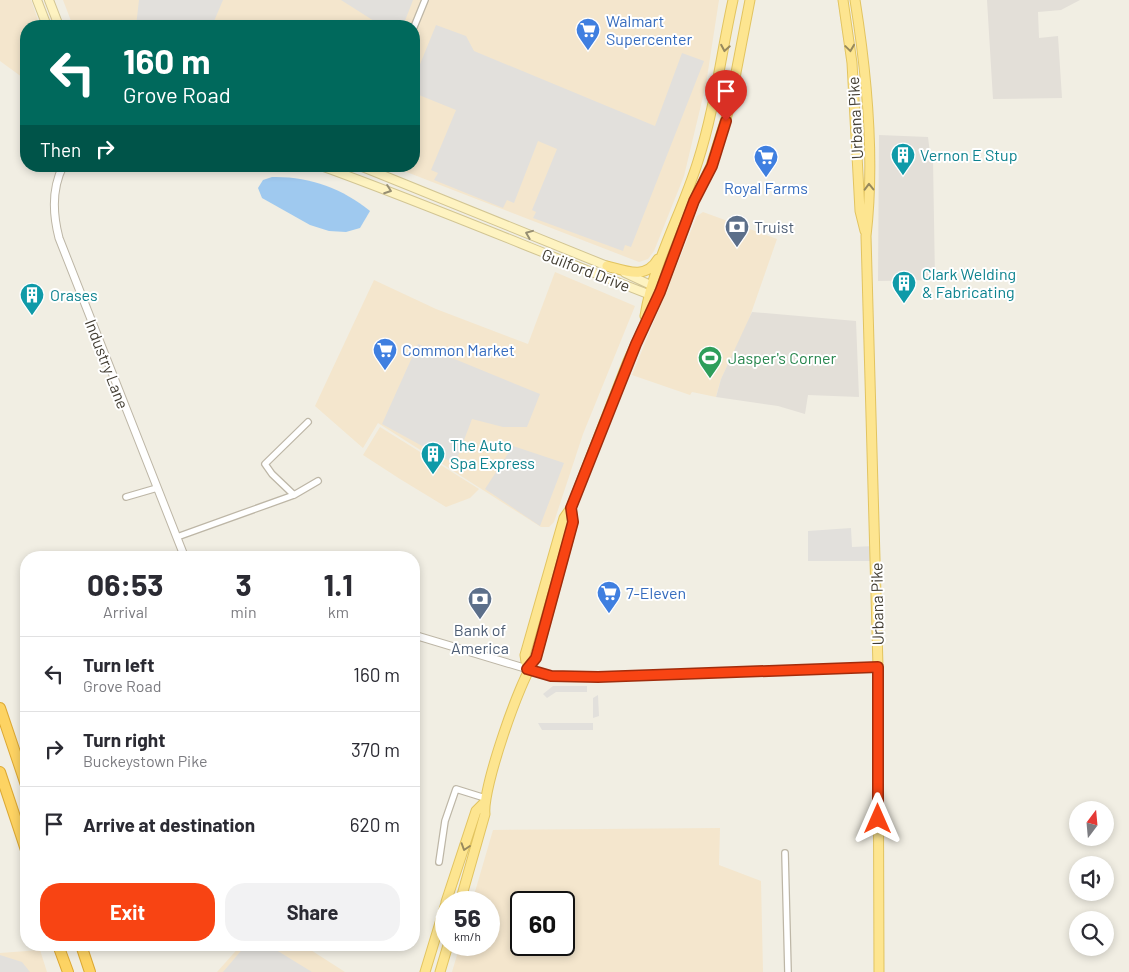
<!DOCTYPE html>
<style>
:root{--surface:#fff;--page:#f2f2f3;--text:#2b2b33;--muted:#7c7c81;--line:#e1e1e2;--accent:#f84413}
body{margin:0;font-family:Barlow,sans-serif;background:var(--page);color:var(--text);height:100vh;display:flex;flex-direction:column;font-size:19px;white-space:nowrap}
*{box-sizing:border-box;margin:0}
p{font-size:16px;color:var(--muted)}
.icon{flex:none;width:28px;height:28px;fill:none;stroke:currentColor;stroke-width:2;stroke-linecap:round;stroke-linejoin:round}
.map{position:relative;flex:1;overflow:hidden}
.sheet{position:absolute;left:20px;top:551px;width:400px;height:400px;display:flex;flex-direction:column;background:var(--surface);border-radius:20px;box-shadow:0 2px 8px #0003}
.sheet>*{flex:none}
.top-card{position:absolute;left:20px;top:20px;width:400px;height:152px;border-radius:20px;box-shadow:0 2px 8px #0003;background:#00695c;color:#fff;overflow:hidden}
.needle{width:32px;rotate:16deg}
.fabs{position:absolute;left:1069px;top:801px;display:grid;gap:10px}
.fabs a{display:grid;place-items:center;width:45px;height:45px;border-radius:50%;background:var(--surface);box-shadow:0 2px 8px #0003;font-size:25px}
.speed{position:absolute;left:435px;top:891px;display:flex;gap:10px;font-size:25px;font-weight:700;text-align:center}
.speed>*{display:grid;place-content:center;width:65px;height:65px;border-radius:50%;background:var(--surface);box-shadow:0 2px 8px #0003;line-height:1}
.speed small{font-size:12px;font-weight:400}
.speed .limit{border:2px solid #111;border-radius:8px;background:#fff;color:#111}
.pin{position:absolute;display:grid;place-items:center;width:42px;height:42px;color:#fff;margin:-51px -21px;border-radius:50% 50% 50% 0;rotate:-45deg;box-shadow:0 0 5px #0007}
.pin .icon{rotate:45deg}
.me{position:absolute;width:55px;margin:-28px;rotate:0deg;stroke-linejoin:round;filter:drop-shadow(0 0 4px #0008)}
.turn{display:flex;align-items:center;gap:18px;height:105px;padding:0 20px;font-size:22px}
.turn .icon{width:65px;height:65px;stroke-width:2.5}
.turn b{display:block;font-size:35px;line-height:42px}
.then{display:flex;align-items:center;height:48px;padding:0 20px;background:#0003;gap:10px;font-size:19px}
.eta{display:flex;justify-content:space-evenly;align-items:center;height:85px;text-align:center}
.eta b{font-size:30px;font-weight:700;line-height:35px}
.primary-button{display:flex;gap:10px;margin-top:auto;padding:10px 20px}
.primary-button a{flex:1;height:58px;border-radius:20px;background:var(--accent);color:#fff;font-size:20px;font-weight:700;line-height:58px;text-align:center}
.primary-button a+a{background:var(--page);color:var(--text)}
ul{padding:0;list-style:none}
li{display:flex;align-items:center;gap:15px;height:75px;padding:0 20px;border-top:1px solid var(--line)}
li div{flex:1}
li b{display:block;font-size:19px}
li em{font-style:normal}
.map>svg:first-child{display:block}
</style>
<div class="map">
<svg width="1129" height="972" viewBox="0 0 1129 972">
<rect width="100%" height="100%" fill="#f1eee3"/>
<path fill="#f4e6cd" fill-rule="evenodd" d="M 0,0 L 31,0 L 40,26 L 26,26 L 26,80 L 0,61 Z
M 63,0 L 719,0 L 706,84 L 684,176 L 654,251 L 648,259 L 639,262 L 391,166 L 414,166 L 414,26 L 73,26 Z
M 703,212 L 777,239 L 747,325 L 721,379 L 716,397 L 692,392 L 690,395 L 632,375 L 697,216 Z
M 555,272 L 635,306 L 583,434 L 554,522 L 549,527 L 541,527 L 378,423 L 363,448 L 315,406 L 374,280 L 436,309 L 528,344 Z
M 380,427 L 425,455 L 479,489 L 470,498 L 446,507 L 400,479 L 363,455 Z
M 720,828 L 719,865 L 761,881 L 763,972 L 452,972 L 460,945 L 489,945 L 489,902 L 472,902 L 493,830 ZM 564,902 L 564,945 L 521,945 L 521,902 Z
M 241,945 L 303,945 L 345,972 L 217,972 Z
M 40,950 L 47,972 L 0,972 L 0,953 Z"/>
<path fill="#e3dfd8" d="M 987,0 L 1080,0 L 1061,10 L 1038,12 L 1039,38 L 1058,36 L 1062,98 L 993,99 Z
M 879,135 L 928,137 L 930,153 L 933,159 L 935,280 L 878,281 Z
M 752,312 L 856,321 L 859,397 L 808,395 L 805,414 L 778,406 L 716,397 L 721,379 Z"/>
<path fill="#e2e0dc" d="M 139,0 L 223,0 L 212,26 L 136,26 Z
M 341,0 L 413,0 L 403,26 L 382,26 Z
M 436,25 L 466,36 L 474,51 L 655,126 L 682,53 L 704,61 L 631,247 L 625,245 L 623,251 L 533,218 L 536,212 L 532,210 L 557,149 L 538,141 L 514,203 L 507,200 L 503,208 L 434,180 L 438,173 L 431,170 L 456,110 L 414,93 L 414,79 Z
M 418,344 L 540,394 L 527,427 L 503,427 L 472,419 L 455,464 L 382,424 Z
M 513,446 L 564,463 L 540,526 L 485,489 Z
M 851,528 L 852,547 L 875,546 L 876,561 L 808,561 L 808,531 Z
M 553,686 L 587,686 L 587,692 L 556,692 L 547,698 L 543,694 Z
M 598,695 L 599,716 L 593,718 L 593,698 Z
M 538,723 L 593,723 L 593,730 L 542,730 Z
M 246,945 L 268,945 L 312,972 L 223,972 Z
M 0,955 L 22,962 L 30,972 L 0,972 Z"/>
<path fill="#9fc9ef" d="M 272,177 C 308,176 342,188 370,211 L 360,228 L 346,232 L 329,231 L 310,225 L 262,198 L 258,188 L 263,180 Z"/>
<g fill="none" stroke-linecap="round" stroke-linejoin="round">
<defs>
<path id="minor" d="M 414,27 L 425,0
M 294,495 L 272,474 L 265,464 L 308,422
M 126,497 L 157,488
M 177,537 L 294,495 L 318,481
M 785,853 L 788,972
M 439,862 L 445,821 L 456,789 L 485,798"/>
<path id="tertiary" d="M 63,166 C 52,188 53,215 59,238 L 185,558
M 414,635 L 551,676 L 598,677 L 878,667"/>
<path id="secondary" d="M 37,0 L 47,26
M 49,0 L 59,26
M 321,166 C 432,206 539,252 648,294 L 655,293
M 360,166 L 612,268
M 625,273 L 655,287"/>
<path id="primary" d="M 843,0 L 852,63 L 860,211 L 865,231
M 855,0 C 867,75 875,160 866,236 L 878,667 L 879,972
M 607,266 C 626,271 646,280 658,259
M 645,316 C 653,263 682,213 698,161 C 715,108 721,54 733,0
M 527,669 L 525,655 L 564,518 L 571,508 L 628,361 L 660,292 L 694,201 L 711,166 L 729,109 L 750,0
M 446,902 L 476,811 L 484,803
M 460,902 L 485,814 C 482,789 520,679 536,658 L 573,522 L 571,508
M 425,972 L 446,903
M 440,972 L 448,945"/>
<path id="motorway" d="M 0,708 L 26,785
M 0,772 L 26,850
M 58,945 L 68,972
M 81,945 L 90,972"/>
</defs>
<use href="#minor" stroke="#bdb6a6" stroke-width="8"/>
<use href="#tertiary" stroke="#bdb6a6" stroke-width="9"/>
<use href="#secondary" stroke="#d2c593" stroke-width="10"/>
<use href="#primary" stroke="#e2c460" stroke-width="11"/>
<use href="#motorway" stroke="#dca833" stroke-width="12"/>
<use href="#minor" stroke="#fff" stroke-width="5.5"/>
<use href="#tertiary" stroke="#fff" stroke-width="7"/>
<use href="#secondary" stroke="#fef3c1" stroke-width="8"/>
<use href="#primary" stroke="#fde590" stroke-width="9"/>
<use href="#motorway" stroke="#fdd363" stroke-width="10"/>
</g>
<defs><path id="oneway-chevron" d="M-2-3.5L2.5 0L-2 3.5" fill="none" stroke-width="1.6" stroke-linecap="round" stroke-linejoin="round" transform="scale(1.25)"/></defs>
<g stroke="#97895d">
<use href="#oneway-chevron" transform="translate(725 48) rotate(100)"/>
<use href="#oneway-chevron" transform="translate(850 48) rotate(82)"/>
<use href="#oneway-chevron" transform="translate(869 187) rotate(-91)"/>
<use href="#oneway-chevron" transform="translate(465 847) rotate(108)"/>
</g>
<g stroke="#978f73">
<use href="#oneway-chevron" transform="translate(388 190) rotate(20)"/>
<use href="#oneway-chevron" transform="translate(529 234) rotate(-158)"/>
</g>
<g fill="none" stroke-linecap="round" stroke-linejoin="round">
<defs>
<path id="route" d="M 726,121 L 712,166 L 694,201 L 660,292 L 636,344 L 571,508 L 573,522 L 536,658 L 527,669 L 551,676 L 598,677 L 878,667 L 878,819"/>
</defs>
<use href="#route" stroke="#a12c0c" stroke-width="12"/>
<use href="#route" stroke="#f84413" stroke-width="9"/>
</g>
<defs>
<symbol id="supermarket-pin" viewBox="-11 -11 22 30"><path d="M0 17L-7.5 6A9.5 9.5 0 1 1 7.5 6Z" fill="#3f7fe0" stroke="#fff"/><path d="M-6-5.5h2.5l.6 2H6L4.5 2H-2.5L-4.4-4H-6ZM-1.5 3.2a1.3 1.3 0 1 0 .1 0ZM3 3.2a1.3 1.3 0 1 0 .1 0Z" fill="#fff"/></symbol>
<symbol id="building-pin" viewBox="-11 -11 22 30"><path d="M0 17L-7.5 6A9.5 9.5 0 1 1 7.5 6Z" fill="#0f9aa8" stroke="#fff"/><path d="M-4-6H4V6H1V3H-1V6H-4ZM-2.5-4.3h1.7v1.8h-1.7ZM.8-4.3h1.7v1.8H.8ZM-2.5-1h1.7V.8h-1.7ZM.8-1h1.7V.8H.8Z" fill="#fff"/></symbol>
<symbol id="bank-pin" viewBox="-11 -11 22 30"><path d="M0 17L-7.5 6A9.5 9.5 0 1 1 7.5 6Z" fill="#5c6f8a" stroke="#fff"/><path d="M-6-4H6V4H-6ZM0-2.3a2.3 2.3 0 1 0 0 4.6a2.3 2.3 0 1 0 0-4.6Z" fill="#fff"/></symbol>
<symbol id="stadium-pin" viewBox="-11 -11 22 30"><path d="M0 17L-7.5 6A9.5 9.5 0 1 1 7.5 6Z" fill="#2e9e5b" stroke="#fff"/><path d="M0-5a6.5 5 0 1 0 0 10a6.5 5 0 1 0 0-10ZM-3.5-1.8h7v3.6h-7Z" fill="#fff"/></symbol>
</defs>
<g fill-rule="evenodd">
<use href="#supermarket-pin" x="574" y="16" width="28" height="38"/>
<use href="#building-pin" x="889" y="141" width="28" height="38"/>
<use href="#supermarket-pin" x="752" y="143" width="28" height="38"/>
<use href="#bank-pin" x="723" y="213" width="28" height="38"/>
<use href="#building-pin" x="890" y="269" width="28" height="38"/>
<use href="#building-pin" x="18" y="281" width="28" height="38"/>
<use href="#supermarket-pin" x="371" y="336" width="28" height="38"/>
<use href="#stadium-pin" x="696" y="344" width="28" height="38"/>
<use href="#building-pin" x="419" y="440" width="28" height="38"/>
<use href="#supermarket-pin" x="595" y="579" width="28" height="38"/>
<use href="#bank-pin" x="466" y="585" width="28" height="38"/>
</g>
<g text-anchor="middle" stroke-width="4" stroke-linejoin="round" paint-order="stroke">
<g font-size="16" fill="#366cbe" stroke="#fff" text-anchor="start">
<text x="606" y="27">Walmart<tspan x="606" dy="18">Supercenter</tspan></text>
<text x="766" y="194" text-anchor="middle">Royal Farms</text>
<text x="402" y="356">Common Market</text>
<text x="626" y="599">7-Eleven</text>
</g>
<g font-size="16" fill="#433e33" stroke="#fff">
<text transform="translate(855 118) rotate(-93)" y="6">Urbana Pike</text>
<text transform="translate(586 270) rotate(21)" y="6">Guilford Drive</text>
<text transform="translate(107 364) rotate(69)" y="6">Industry Lane</text>
<text transform="translate(877 604) rotate(-91)" y="6">Urbana Pike</text>
</g>
<g font-size="16" fill="#0d838f" stroke="#fff" text-anchor="start">
<text x="920" y="161">Vernon E Stup</text>
<text x="922" y="280">Clark Welding<tspan x="922" dy="18">&amp; Fabricating</tspan></text>
<text x="50" y="301">Orases</text>
<text x="450" y="451">The Auto<tspan x="450" dy="18">Spa Express</tspan></text>
</g>
<g font-size="16" fill="#4e5e75" stroke="#fff" text-anchor="start">
<text x="754" y="233">Truist</text>
<text x="480" y="636" text-anchor="middle">Bank of<tspan x="480" dy="18">America</tspan></text>
</g>
<g font-size="16" fill="#27864d" stroke="#fff" text-anchor="start">
<text x="728" y="364">Jasper's Corner</text>
</g>
</g>
</svg>
<div class="fabs">
<a><svg class="needle" viewBox="-14 -14 28 28"><path d="M0-13l5 13h-10z" fill="#e53935"/><path d="M0 13l5-13h-10z" fill="#7c7c81"/></svg></a>
<a><svg class="icon" aria-label="sound" viewBox="0 0 24 24"><path d="M4 9h4l5-4v14l-5-4H4zM17 9q2 3 0 6"/></svg></a>
<a><svg class="icon" aria-label="search" viewBox="0 0 24 24"><circle cx="10" cy="10" r="6"/><path d="M15 15l6 6"/></svg></a>
</div>
<div class="speed"><div>56<small>km/h</small></div><div class="limit">60</div></div>
<div class="pin" style="left:726px;top:121px;background:#d93025"><svg class="icon" aria-label="arrive" viewBox="0 0 24 24"><path d="M6 21V4h12l-3 4 3 4H6"/></svg></div>
<svg class="me" style="left:878px;top:819px" viewBox="-20 -20 40 40"><path d="M0-17L14 15 0 8-14 15z" fill="#f84413" stroke="#fff" stroke-width="4"/></svg>
<div class="top-card">
<div class="turn"><svg class="icon" aria-label="left" viewBox="0 0 24 24"><path d="M17 20v-9H6M10 6l-5 5 5 5"/></svg><div><b>160 m</b>Grove Road</div></div>
<div class="then">Then<svg class="icon" aria-label="right" viewBox="0 0 24 24"><path d="M7 20v-9h11M14 6l5 5-5 5"/></svg></div>
</div>
<section class="sheet">
<div class="eta">
<div><b>06:53</b><p>Arrival</p></div>
<div><b>3</b><p>min</p></div>
<div><b>1.1</b><p>km</p></div>
</div>
<ul>
<li><svg class="icon" aria-label="left" viewBox="0 0 24 24"><path d="M17 20v-9H6M10 6l-5 5 5 5"/></svg><div><b>Turn left</b><p>Grove Road</p></div><em>160 m</em></li>
<li><svg class="icon" aria-label="right" viewBox="0 0 24 24"><path d="M7 20v-9h11M14 6l5 5-5 5"/></svg><div><b>Turn right</b><p>Buckeystown Pike</p></div><em>370 m</em></li>
<li><svg class="icon" aria-label="arrive" viewBox="0 0 24 24"><path d="M6 21V4h12l-3 4 3 4H6"/></svg><div><b>Arrive at destination</b></div><em>620 m</em></li>
</ul>
<div class="primary-button"><a>Exit</a><a>Share</a></div>
</section>
</div>
